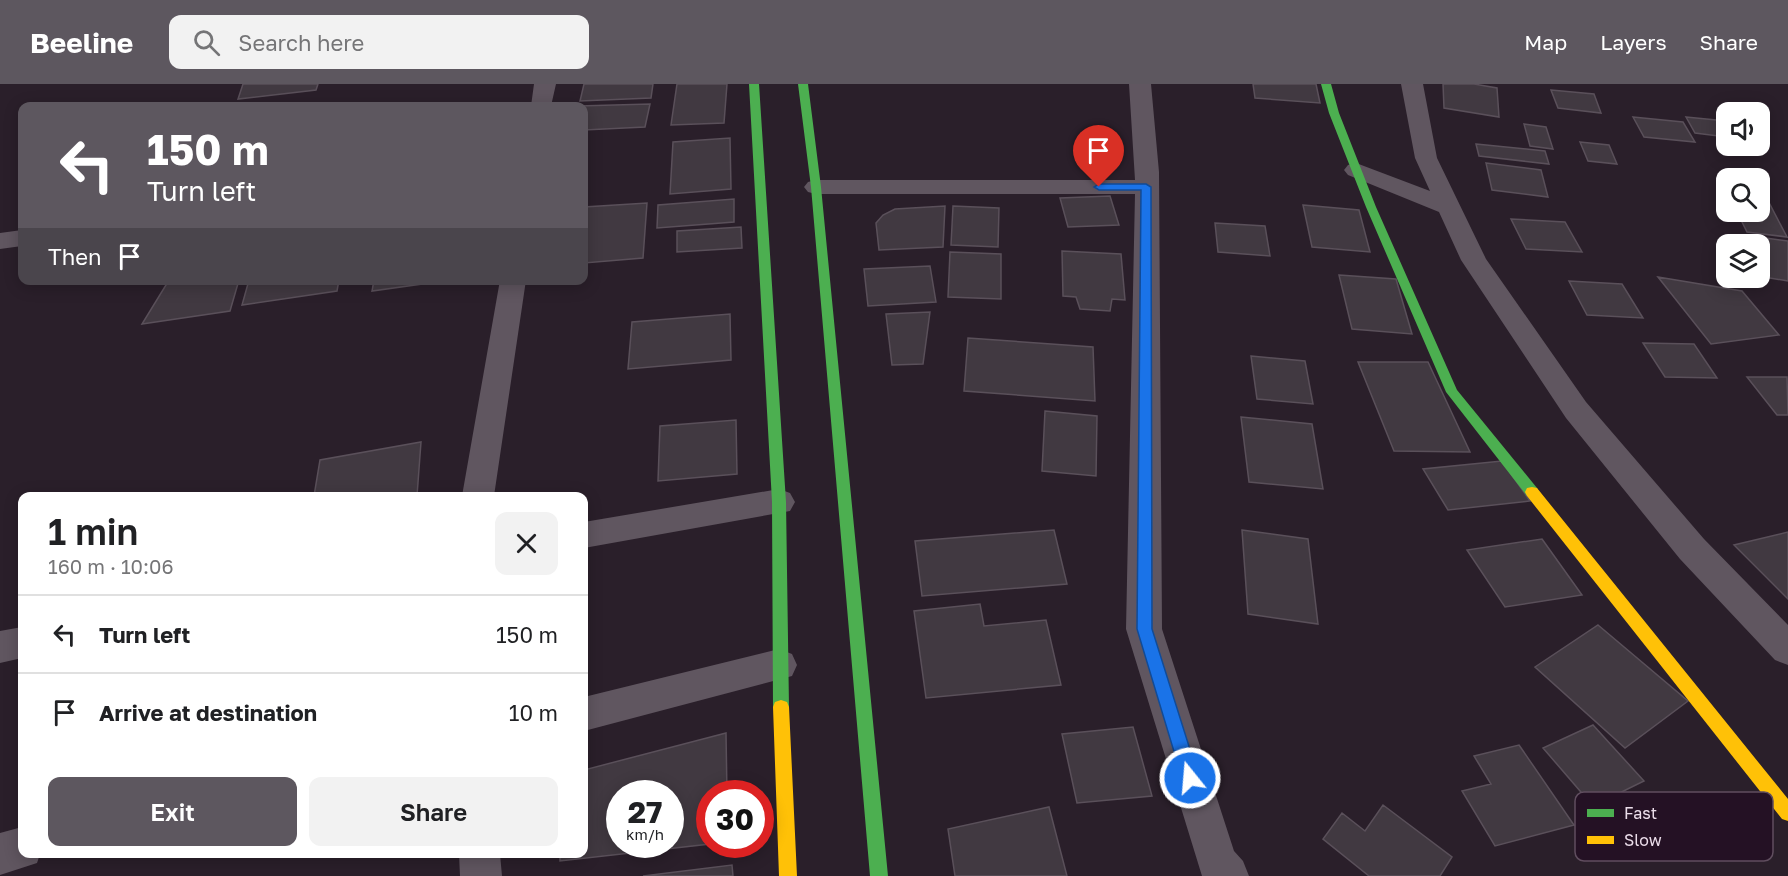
<!DOCTYPE html>
<meta charset="utf-8">
<style>
:root{--surface:#fff;--page:#f2f2f2;--text:#202124;--muted:#757577;--line:#e0e0e0;--accent:#5d575f}
body{margin:0;font-family:"Golos Text",sans-serif;background:var(--page);color:var(--text);height:100vh;display:flex;flex-direction:column;font-size:22px;white-space:nowrap}
*{box-sizing:border-box;margin:0}
p{font-size:20px;color:var(--muted)}
.icon{flex:none;width:33px;height:33px;fill:none;stroke:currentColor;stroke-width:2;stroke-linecap:round;stroke-linejoin:round}
.map{position:relative;flex:1;overflow:hidden}
.drawer{position:absolute;left:18px;top:408px;width:570px;height:366px;display:flex;flex-direction:column;background:var(--surface);border-radius:12px;box-shadow:0 3px 15px #0003}
.drawer>*{flex:none}
.banner{position:absolute;left:18px;top:18px;width:570px;height:183px;border-radius:12px;box-shadow:0 3px 15px #0003;background:#5d575f;color:#fff;overflow:hidden}
.buttons{position:absolute;left:1716px;top:18px;display:grid;gap:12px}
.buttons a{display:grid;place-items:center;width:54px;height:54px;border-radius:12px;background:var(--surface);box-shadow:0 3px 15px #0003;font-size:30px}
.speed{position:absolute;left:606px;top:696px;display:flex;gap:12px;font-size:30px;font-weight:700;text-align:center}
.speed>*{display:grid;place-content:center;width:78px;height:78px;border-radius:50%;background:var(--surface);box-shadow:0 3px 15px #0003;line-height:1}
.speed small{font-size:15px;font-weight:400}
.speed .limit{border:9px solid #d22;background:#fff;color:#111}
.pin{position:absolute;display:grid;place-items:center;width:51px;height:51px;color:#fff;margin:-62px -26px;border-radius:50% 50% 50% 0;rotate:-45deg;box-shadow:0 0 6px #0007}
.pin .icon{rotate:45deg}
.me{position:absolute;width:66px;margin:-33px;rotate:343deg;stroke-linejoin:round;filter:drop-shadow(0 0 4px #0008)}
.turn{display:flex;align-items:center;gap:21px;height:126px;padding:0 30px;font-size:27px}
.turn .icon{width:78px;height:78px;stroke-width:2.5}
.turn b{display:block;font-size:42px;line-height:51px}
.then{display:flex;align-items:center;height:57px;padding:0 30px;background:#0003;gap:12px;font-size:22px}
.round{display:grid;place-items:center;flex:none;width:63px;height:63px;border-radius:12px;background:var(--page)}
.summary{display:flex;align-items:center;justify-content:space-between;height:102px;padding:0 30px}
h1{font-size:36px;font-weight:600;line-height:45px}
.action{display:flex;gap:12px;margin-top:auto;padding:12px 30px}
.action a{flex:1;height:69px;border-radius:12px;background:var(--accent);color:#fff;font-size:24px;font-weight:600;line-height:69px;text-align:center}
.action a+a{background:var(--page);color:var(--text)}
ul{padding:0;list-style:none}
li{display:flex;align-items:center;gap:18px;height:78px;padding:0 30px;border-top:2px solid var(--line)}
li div{flex:1}
li b{display:block;font-size:22px}
li em{font-style:normal}
header{display:flex;align-items:center;gap:36px;box-sizing:border-box;height:84px;padding:0 30px;background:var(--accent);color:#fff}
header strong{font-size:28px}
nav{display:flex;gap:33px;margin-inline-start:auto;font-size:21px}
.search{width:420px;height:54px;background:var(--page);display:flex;align-items:center;gap:15px;box-sizing:border-box;padding:0 21px;border-radius:12px;color:var(--muted);font-size:22px}
.map>svg:first-child{display:block}
</style>
<header>
<strong>Beeline</strong>
<div class="search"><svg class="icon" aria-label="search" viewBox="0 0 24 24"><circle cx="10" cy="10" r="6"/><path d="M15 15l6 6"/></svg>Search here</div>
<nav><a>Map</a><a>Layers</a><a>Share</a></nav>
</header>
<div class="map">
<svg width="1788" height="792" viewBox="0 0 1788 792">
<rect width="100%" height="100%" fill="#2a1f2a"/>
<path fill="#413941" stroke="#5a505a" stroke-width="1.5" fill-rule="evenodd" d="M 243,0 L 318,0 L 316,6 L 238,15 Z
M 584,0 L 653,0 L 651,14 L 580,17 Z
M 677,0 L 727,0 L 724,39 L 671,41 Z
M 1253,0 L 1316,0 L 1320,19 L 1255,14 Z
M 1443,0 L 1474,0 L 1497,4 L 1499,33 L 1444,24 Z
M 1551,6 L 1594,10 L 1601,29 L 1558,24 Z
M 650,20 L 645,43 L 584,46 L 584,22 L 578,22 Z
M 1633,33 L 1683,38 L 1695,58 L 1644,53 Z
M 1686,33 L 1726,37 L 1726,53 L 1695,49 Z
M 1524,40 L 1546,43 L 1553,65 L 1530,62 Z
M 730,54 L 731,105 L 670,110 L 673,58 Z
M 1580,58 L 1609,61 L 1617,80 L 1588,77 Z
M 1476,60 L 1545,67 L 1549,80 L 1479,72 Z
M 1486,79 L 1541,86 L 1548,113 L 1492,106 Z
M 1760,110 L 1765,111 L 1787,153 L 1747,148 L 1737,128 L 1760,128 Z
M 1110,112 L 1119,141 L 1068,143 L 1060,114 Z
M 734,115 L 734,138 L 657,144 L 658,121 Z
M 647,119 L 643,174 L 584,179 L 584,123 Z
M 1303,121 L 1359,126 L 1370,168 L 1312,163 Z
M 945,122 L 943,163 L 879,166 L 876,139 L 883,131 L 895,125 Z
M 953,122 L 999,124 L 998,163 L 951,161 Z
M 1511,135 L 1565,138 L 1582,168 L 1526,165 Z
M 1215,139 L 1265,142 L 1270,172 L 1218,168 Z
M 741,143 L 742,164 L 677,168 L 677,147 Z
M 1744,151 L 1788,157 L 1788,197 L 1764,193 L 1760,184 L 1760,160 L 1749,160 Z
M 1062,167 L 1121,170 L 1125,216 L 1112,215 L 1110,227 L 1080,225 L 1076,213 L 1063,212 Z
M 950,168 L 1001,170 L 1001,215 L 948,213 Z
M 930,182 L 936,218 L 868,222 L 864,185 Z
M 1339,191 L 1396,195 L 1412,250 L 1352,245 Z
M 1658,193 L 1742,207 L 1779,251 L 1711,260 Z
M 169,196 L 239,196 L 230,227 L 142,240 Z
M 249,196 L 339,196 L 337,207 L 242,221 Z
M 374,196 L 451,196 L 372,207 Z
M 1569,197 L 1622,200 L 1643,234 L 1587,231 Z
M 930,228 L 923,280 L 892,281 L 886,230 Z
M 730,230 L 731,276 L 628,285 L 632,238 Z
M 968,254 L 1093,263 L 1095,317 L 964,307 Z
M 1643,259 L 1694,260 L 1717,294 L 1665,293 Z
M 1251,272 L 1305,277 L 1313,320 L 1257,315 Z
M 1358,278 L 1428,278 L 1470,368 L 1394,367 Z
M 1747,293 L 1787,293 L 1788,331 L 1777,331 Z
M 1045,327 L 1097,332 L 1096,392 L 1042,387 Z
M 1241,333 L 1312,340 L 1323,405 L 1249,398 Z
M 736,336 L 737,390 L 658,397 L 660,342 Z
M 421,358 L 417,412 L 314,412 L 320,376 Z
M 1502,377 L 1530,417 L 1448,426 L 1423,385 Z
M 1054,446 L 1067,500 L 922,512 L 915,457 Z
M 1242,446 L 1308,455 L 1318,540 L 1248,530 Z
M 1788,448 L 1788,515 L 1734,461 Z
M 1542,455 L 1582,511 L 1505,523 L 1467,466 Z
M 980,520 L 984,542 L 1046,536 L 1061,601 L 926,614 L 914,527 Z
M 1598,541 L 1688,617 L 1625,664 L 1535,583 Z
M 1593,641 L 1644,697 L 1593,722 L 1543,664 Z
M 1133,643 L 1152,712 L 1077,719 L 1062,650 Z
M 726,649 L 727,710 L 710,710 L 710,760 L 560,777 L 560,770 L 584,770 L 584,686 ZM 620,710 L 670,710 L 670,760 L 620,760 Z
M 1519,661 L 1574,741 L 1495,762 L 1462,707 L 1491,700 L 1474,672 Z
M 1383,721 L 1452,773 L 1440,792 L 1369,792 L 1323,755 L 1342,729 L 1365,747 Z
M 1049,723 L 1067,792 L 955,792 L 948,745 Z
M 732,781 L 733,792 L 643,792 Z"/>
<g fill="none" stroke-linecap="round" stroke-linejoin="round">
<path fill="#605660" fill-rule="evenodd" d="M 534,0 L 556,0 L 551,22 L 531,22 Z
M 1129,0 L 1151,0 L 1159,88 L 1162,545 L 1234,767 L 1243,777 L 1249,792 L 1202,792 L 1126,545 L 1135,110 L 816,110 L 808,108 L 804,103 L 808,98 L 816,96 L 1135,96 Z
M 1401,0 L 1423,0 L 1437,74 L 1486,175 L 1586,318 L 1704,455 L 1788,541 L 1788,581 L 1775,576 L 1680,475 L 1566,334 L 1461,176 L 1439,128 L 1348,91 L 1344,86 L 1348,81 L 1356,79 L 1430,107 L 1415,74 Z
M 22,146 L 22,162 L 0,165 L 0,149 Z
M 500,196 L 526,196 L 494,412 L 462,412 Z
M 779,405 L 790,409 L 795,418 L 790,427 L 584,464 L 584,438 Z
M 22,543 L 22,574 L 0,579 L 0,547 Z
M 779,565 L 792,570 L 797,581 L 792,592 L 584,647 L 584,613 Z
M 22,743 L 22,770 L 40,770 L 37,779 L 0,791 L 0,749 Z
M 459,770 L 500,770 L 502,792 L 460,792 Z"/>
<path fill="#4caf50" fill-rule="evenodd" d="M 749,0 L 759,0 L 786,418 L 789,623 L 787,628 L 781,630 L 775,628 L 773,623 L 772,418 Z
M 798,0 L 808,0 L 821,103 L 888,792 L 870,792 L 811,103 Z
M 1321,0 L 1331,0 L 1339,29 L 1376,123 L 1457,306 L 1537,404 L 1539,408 L 1537,412 L 1527,412 L 1446,308 L 1366,123 L 1329,29 Z"/>
<path fill="#ffc107" fill-rule="evenodd" d="M 1532,403 L 1537,404 L 1788,715 L 1788,737 L 1782,735 L 1527,412 L 1525,408 L 1527,404 Z
M 781,616 L 787,618 L 789,623 L 797,792 L 779,792 L 773,623 L 775,618 Z"/>
</g>
<path fill="#1a73e8" stroke="#114b97" stroke-width="1.5" d="M 1146,100 L 1151,103 L 1152,545 L 1199,694 L 1196,699 L 1190,702 L 1184,699 L 1182,694 L 1137,545 L 1141,106 L 1099,106 L 1094,103 L 1099,100 Z"/>
<rect x="1575" y="708" width="198" height="69" rx="9" fill="#241124" stroke="#604e5f" stroke-width="1.5"/>
<rect x="1587" y="725" width="27" height="8" fill="#4caf50"/>
<rect x="1587" y="752" width="27" height="8" fill="#ffc107"/>
<g font-size="16" fill="#ebddea">
<text x="1624" y="735">Fast</text>
<text x="1624" y="762">Slow</text>
</g>
</svg>
<div class="buttons">
<a><svg class="icon" aria-label="sound" viewBox="0 0 24 24"><path d="M4 9h4l5-4v14l-5-4H4zM17 9q2 3 0 6"/></svg></a>
<a><svg class="icon" aria-label="search" viewBox="0 0 24 24"><circle cx="10" cy="10" r="6"/><path d="M15 15l6 6"/></svg></a>
<a><svg class="icon" aria-label="layers" viewBox="0 0 24 24"><path d="M12 4l9 5-9 5-9-5zM3 14l9 5 9-5"/></svg></a>
</div>
<div class="speed"><div>27<small>km/h</small></div><div class="limit">30</div></div>
<div class="pin" style="left:1099px;top:103px;background:#d93025"><svg class="icon" aria-label="arrive" viewBox="0 0 24 24"><path d="M6 21V4h12l-3 4 3 4H6"/></svg></div>
<svg class="me" style="left:1190px;top:694px" viewBox="-20 -20 40 40"><circle r="17" fill="#1a73e8" stroke="#fff" stroke-width="3"/><path d="M0-11L8 9 0 5-8 9z" fill="#fff"/></svg>
<div class="banner">
<div class="turn"><svg class="icon" aria-label="left" viewBox="0 0 24 24"><path d="M17 20v-9H6M10 6l-5 5 5 5"/></svg><div><b>150 m</b>Turn left</div></div>
<div class="then">Then<svg class="icon" aria-label="arrive" viewBox="0 0 24 24"><path d="M6 21V4h12l-3 4 3 4H6"/></svg></div>
</div>
<section class="drawer">
<div class="summary"><div><h1>1 min</h1><p>160 m · 10:06</p></div><a class="round"><svg class="icon" aria-label="close" viewBox="0 0 24 24"><path d="M6 6l12 12M18 6L6 18"/></svg></a></div>
<ul>
<li><svg class="icon" aria-label="left" viewBox="0 0 24 24"><path d="M17 20v-9H6M10 6l-5 5 5 5"/></svg><div><b>Turn left</b></div><em>150 m</em></li>
<li><svg class="icon" aria-label="arrive" viewBox="0 0 24 24"><path d="M6 21V4h12l-3 4 3 4H6"/></svg><div><b>Arrive at destination</b></div><em>10 m</em></li>
</ul>
<div class="action"><a>Exit</a><a>Share</a></div>
</section>
</div>
